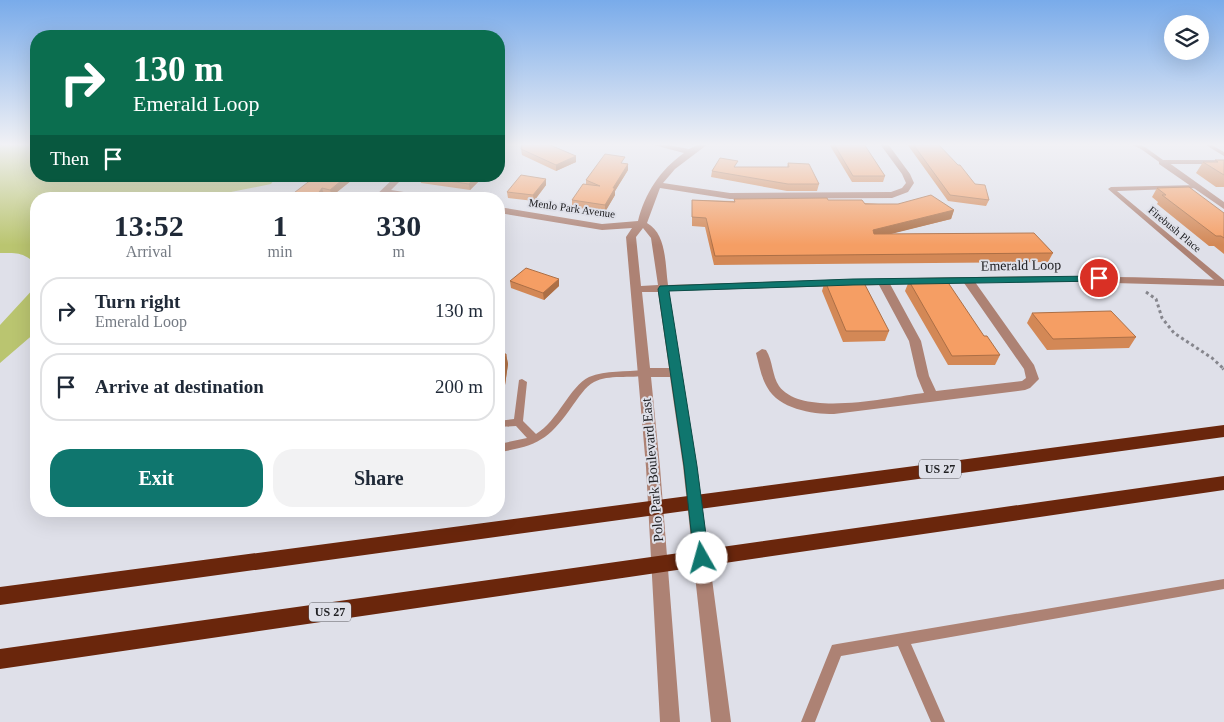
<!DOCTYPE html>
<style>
:root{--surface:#fff;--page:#f2f2f3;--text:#1f2937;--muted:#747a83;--line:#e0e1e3;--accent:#0f766e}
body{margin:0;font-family:Georgia,serif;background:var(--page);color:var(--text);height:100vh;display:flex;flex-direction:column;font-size:19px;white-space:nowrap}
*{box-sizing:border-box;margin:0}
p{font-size:16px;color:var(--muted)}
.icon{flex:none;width:28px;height:28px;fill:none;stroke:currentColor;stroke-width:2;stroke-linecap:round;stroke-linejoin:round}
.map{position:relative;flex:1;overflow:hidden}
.side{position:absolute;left:30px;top:192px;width:475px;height:325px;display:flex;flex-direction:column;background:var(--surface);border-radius:20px;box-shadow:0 5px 20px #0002}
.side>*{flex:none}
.hud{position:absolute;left:30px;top:30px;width:475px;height:152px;border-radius:20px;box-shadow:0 5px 20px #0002;background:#0b6e4f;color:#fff;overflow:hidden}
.controls{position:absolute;left:1164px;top:15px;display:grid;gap:10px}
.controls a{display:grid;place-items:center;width:45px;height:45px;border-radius:50%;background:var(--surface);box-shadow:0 5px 20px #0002;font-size:25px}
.pin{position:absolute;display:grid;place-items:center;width:42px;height:42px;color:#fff;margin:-21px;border:2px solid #fff;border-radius:50%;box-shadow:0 1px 5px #0007}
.me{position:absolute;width:55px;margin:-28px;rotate:353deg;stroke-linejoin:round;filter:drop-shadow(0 0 4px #0008)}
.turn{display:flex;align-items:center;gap:18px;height:105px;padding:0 20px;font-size:22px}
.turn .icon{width:65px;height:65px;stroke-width:2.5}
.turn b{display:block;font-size:35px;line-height:42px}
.then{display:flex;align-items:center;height:48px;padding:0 20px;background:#0003;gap:10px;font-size:19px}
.eta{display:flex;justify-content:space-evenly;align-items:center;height:85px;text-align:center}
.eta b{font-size:30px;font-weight:600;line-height:35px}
.button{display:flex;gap:10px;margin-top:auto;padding:10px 20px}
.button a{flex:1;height:58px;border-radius:20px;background:var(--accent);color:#fff;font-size:20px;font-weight:600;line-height:58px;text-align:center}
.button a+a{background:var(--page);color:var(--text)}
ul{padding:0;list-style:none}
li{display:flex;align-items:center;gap:15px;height:68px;margin:0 10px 8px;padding:0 10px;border:2px solid var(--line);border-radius:20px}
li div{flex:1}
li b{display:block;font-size:19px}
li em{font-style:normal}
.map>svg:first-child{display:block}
</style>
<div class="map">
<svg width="1224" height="722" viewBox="0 0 1224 722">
<rect width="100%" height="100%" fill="#dfe0e9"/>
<path fill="#bac570" d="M 0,144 L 36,144 L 36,176 L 277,176 L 271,184 L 226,193 L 214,199 L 36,199 L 36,264 C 23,252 17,253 0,253 Z
M 36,286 L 36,332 L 0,363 L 0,325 Z"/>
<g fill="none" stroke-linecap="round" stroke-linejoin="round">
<path stroke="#86868d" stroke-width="3" stroke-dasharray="3 3" stroke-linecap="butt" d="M 1146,292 L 1156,299 L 1162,318 L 1174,333 L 1212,358 L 1224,369"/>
<path stroke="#86868d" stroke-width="4" stroke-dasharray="4.5 4.5" stroke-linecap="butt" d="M 1223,368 L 1224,369"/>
<path fill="#ad8274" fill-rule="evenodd" d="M 1130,144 L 1137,144 L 1145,147 L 1163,160 L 1224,160 L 1224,164 L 1162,164 L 1141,149 Z
M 1204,144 L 1210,144 L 1224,152 L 1224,156 Z
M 1198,185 L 1201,187 L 1200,188 L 1117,191 L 1224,280 L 1224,285 L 1220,285 L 1108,189 L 1111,187 Z
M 644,370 L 647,371 L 648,373 L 647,375 C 630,379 609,374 594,382 C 585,387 579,397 573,405 C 550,438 539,446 499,452 L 499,444 L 527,438 L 516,426 L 499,427 L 499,421 L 514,419 L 519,380 L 522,379 L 527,382 L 523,421 L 536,434 C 558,421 570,386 589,377 C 606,370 626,372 644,370 Z
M 1224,579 L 1224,589 L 911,644 L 945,722 L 931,722 L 898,646 L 841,656 L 815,722 L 801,722 L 832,645 L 837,644 Z"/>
<path fill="#ad8274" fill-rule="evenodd" d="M 650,144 L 663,144 L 689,149 L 699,144 L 708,144 L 675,169 L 663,183 L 730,193 L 891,192 L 902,188 L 906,183 L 902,174 L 880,144 L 888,144 L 910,174 L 914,183 L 908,192 L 892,198 L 730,199 L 660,188 L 647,223 C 667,234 665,265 668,285 C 854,279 1039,272 1224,280 L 1224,286 L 1077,282 L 975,282 L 1034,365 L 1039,379 L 1030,388 L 1025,390 L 834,414 C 811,414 779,409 767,387 C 761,377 759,364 756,353 L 762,349 L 766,350 C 773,361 772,376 779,386 C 802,418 890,397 924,393 L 917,376 L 909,341 L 879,285 L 669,291 L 697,466 L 731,722 L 711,722 L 683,466 L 670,377 L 651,377 L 660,467 L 680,722 L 660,722 L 646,467 L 626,237 L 632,228 L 602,230 L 499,213 L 499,207 L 602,224 L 638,221 C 645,193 660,170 684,153 ZM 643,228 L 651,238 L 658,285 L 641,286 L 636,237 ZM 930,283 L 964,283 L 1024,369 L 1026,378 L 1022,381 L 936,391 L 929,376 L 921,341 L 890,284 ZM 642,292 L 658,292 L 669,368 L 650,368 Z
M 1159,160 L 1165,160 L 1224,202 L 1224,209 L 1159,164 Z
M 396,176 L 405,176 L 391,190 L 430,196 L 434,199 L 412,199 L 386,194 L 382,199 L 372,199 Z"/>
<path fill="#6a260c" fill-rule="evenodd" d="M 1224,425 L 1224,437 L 0,605 L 0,587 Z
M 1224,476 L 1224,490 L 0,669 L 0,649 Z"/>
</g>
<path fill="#d38856" d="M 829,144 L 864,144 L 885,176 L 883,182 L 852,182 Z
M 907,144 L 938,144 L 989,200 L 986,206 L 948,201 Z
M 551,145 L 576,156 L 576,162 L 556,171 L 522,155 L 521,149 Z
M 1215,160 L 1224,160 L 1224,187 L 1216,187 L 1196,173 L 1203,162 L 1214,162 Z
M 625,163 L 628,164 L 628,170 L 615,191 L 615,195 L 605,212 L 572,207 L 572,200 L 586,184 L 586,180 Z
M 788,163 L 819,184 L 817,191 L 787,191 L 711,177 L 712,171 L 737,167 L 787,167 Z
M 316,176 L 373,176 L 366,182 L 352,180 L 332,196 L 324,194 Z
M 420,177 L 482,178 L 470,190 L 421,183 Z
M 546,179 L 546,185 L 534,201 L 508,198 L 507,192 Z
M 1157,188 L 1224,213 L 1224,254 L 1214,246 L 1209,246 L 1157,204 L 1158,202 L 1152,197 Z
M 734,199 L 828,200 L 954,210 L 951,219 L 889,234 L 1053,253 L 1048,262 L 714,265 L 705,227 L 692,226 L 692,200 L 734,201 Z
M 559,279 L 559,286 L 544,300 L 511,288 L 510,281 Z
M 825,281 L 889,331 L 885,341 L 843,342 L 822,291 Z
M 909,281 L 984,336 L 1000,355 L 995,365 L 948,365 L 905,291 Z
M 1032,313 L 1136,337 L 1129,348 L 1047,350 L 1027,323 Z
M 499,354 L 506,354 L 508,364 L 503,399 L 499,399 Z"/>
<path fill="#ac6f46" d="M 576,156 L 576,162 L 556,171 L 556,165 Z
M 628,164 L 628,170 L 615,191 L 615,195 L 605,212 L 605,205 L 613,188 Z
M 347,176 L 351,176 L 352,180 L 332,196 L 330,190 Z
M 364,176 L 373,176 L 366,182 Z
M 476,176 L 482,176 L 482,178 L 470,190 L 469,184 Z
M 546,179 L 546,185 L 534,201 L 533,195 Z
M 322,188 L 324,194 L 321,199 L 314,199 Z
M 954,210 L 951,219 L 871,239 L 873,230 Z
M 559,279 L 559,286 L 544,300 L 543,293 Z
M 506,354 L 508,364 L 503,399 L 501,388 Z"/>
<path fill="#f59e64" stroke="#ac6f46" d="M 522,144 L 550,144 L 550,145 L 576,156 L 556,165 L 521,149 Z
M 834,144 L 864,144 L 885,176 L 853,176 Z
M 913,144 L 938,144 L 958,165 L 960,165 L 975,184 L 985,185 L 989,200 L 950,195 Z
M 605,154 L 625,157 L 621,163 L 628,164 L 613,188 L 615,188 L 605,205 L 572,200 L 583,184 L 600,186 L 586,180 Z
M 720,158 L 738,161 L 734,167 L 789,167 L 788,163 L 809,164 L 819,184 L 788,184 L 712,171 Z
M 1215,160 L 1224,160 L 1224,175 L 1203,162 L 1218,162 Z
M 521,175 L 546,179 L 533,195 L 507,192 Z
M 316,176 L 347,176 L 330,190 L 322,188 L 314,199 L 286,199 Z
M 420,176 L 476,176 L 469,184 L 420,177 Z
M 1189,187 L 1224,213 L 1224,238 L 1221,236 L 1216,236 L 1162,195 L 1166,195 L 1157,188 Z
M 931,195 L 954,210 L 873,230 L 874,234 L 1034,233 L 1053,253 L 715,256 L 706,218 L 692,217 L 692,200 L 735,202 L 734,199 L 827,198 L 828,200 L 862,200 L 865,204 L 898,204 Z
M 526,268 L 559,279 L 543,293 L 510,281 Z
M 825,281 L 863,281 L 889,331 L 846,331 Z
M 909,281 L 947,281 L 984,336 L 987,336 L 1000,355 L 952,356 Z
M 1111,311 L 1136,337 L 1053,339 L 1032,313 Z
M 499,354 L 506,354 L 501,388 L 499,388 Z"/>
<linearGradient id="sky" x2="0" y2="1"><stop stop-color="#79abea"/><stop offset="0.59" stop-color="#f1f1f5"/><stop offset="1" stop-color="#f1f1f5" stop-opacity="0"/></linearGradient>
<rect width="1224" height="245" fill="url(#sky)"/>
<path fill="#0f766e" stroke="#0a4d48" d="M 1099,276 L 1104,278 L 1102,281 L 853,285 L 669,291 L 697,466 L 709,558 L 707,563 L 702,565 L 696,563 L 694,558 L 684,466 L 658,289 L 660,286 L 853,279 Z"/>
<g text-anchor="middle" stroke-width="4" stroke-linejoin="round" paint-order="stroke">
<g font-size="11" fill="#212124" stroke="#dfe0e9">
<text transform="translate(572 208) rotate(8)" y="4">Menlo Park Avenue</text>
<text transform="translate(1175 229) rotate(40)" y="4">Firebush Place</text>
</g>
<g fill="#dfe0e9" stroke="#5a5a5f" stroke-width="1">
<rect x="919" y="459.5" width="42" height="19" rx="4"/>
<rect x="309" y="602.5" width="42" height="19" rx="4"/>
</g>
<g font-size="12" font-weight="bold" fill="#212124">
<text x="940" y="473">US 27</text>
<text x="330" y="616">US 27</text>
</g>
<g font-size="14" fill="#212124" stroke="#dfe0e9">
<text transform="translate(1021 265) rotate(-1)" y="5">Emerald Loop</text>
<text transform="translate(652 470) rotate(-95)" y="5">Polo Park Boulevard East</text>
</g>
</g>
</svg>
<div class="controls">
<a><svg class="icon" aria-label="layers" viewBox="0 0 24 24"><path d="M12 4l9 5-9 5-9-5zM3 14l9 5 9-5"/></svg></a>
</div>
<div class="pin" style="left:1099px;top:278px;background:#d93025"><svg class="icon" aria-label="arrive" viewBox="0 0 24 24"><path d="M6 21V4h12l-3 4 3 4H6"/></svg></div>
<svg class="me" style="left:702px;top:558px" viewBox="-20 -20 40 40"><circle r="19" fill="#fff"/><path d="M0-13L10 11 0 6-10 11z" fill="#0f766e"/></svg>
<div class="hud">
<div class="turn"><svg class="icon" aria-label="right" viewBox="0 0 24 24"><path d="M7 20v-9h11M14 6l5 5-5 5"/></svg><div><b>130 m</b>Emerald Loop</div></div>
<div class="then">Then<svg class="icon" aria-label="arrive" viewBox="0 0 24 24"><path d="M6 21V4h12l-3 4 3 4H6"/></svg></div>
</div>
<section class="side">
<div class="eta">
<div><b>13:52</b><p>Arrival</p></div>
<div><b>1</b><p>min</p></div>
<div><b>330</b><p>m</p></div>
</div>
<ul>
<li><svg class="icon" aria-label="right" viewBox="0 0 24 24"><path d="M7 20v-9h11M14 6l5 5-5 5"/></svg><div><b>Turn right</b><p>Emerald Loop</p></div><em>130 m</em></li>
<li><svg class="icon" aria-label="arrive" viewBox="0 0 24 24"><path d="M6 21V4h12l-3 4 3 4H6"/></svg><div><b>Arrive at destination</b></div><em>200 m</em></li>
</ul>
<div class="button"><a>Exit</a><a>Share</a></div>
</section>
</div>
